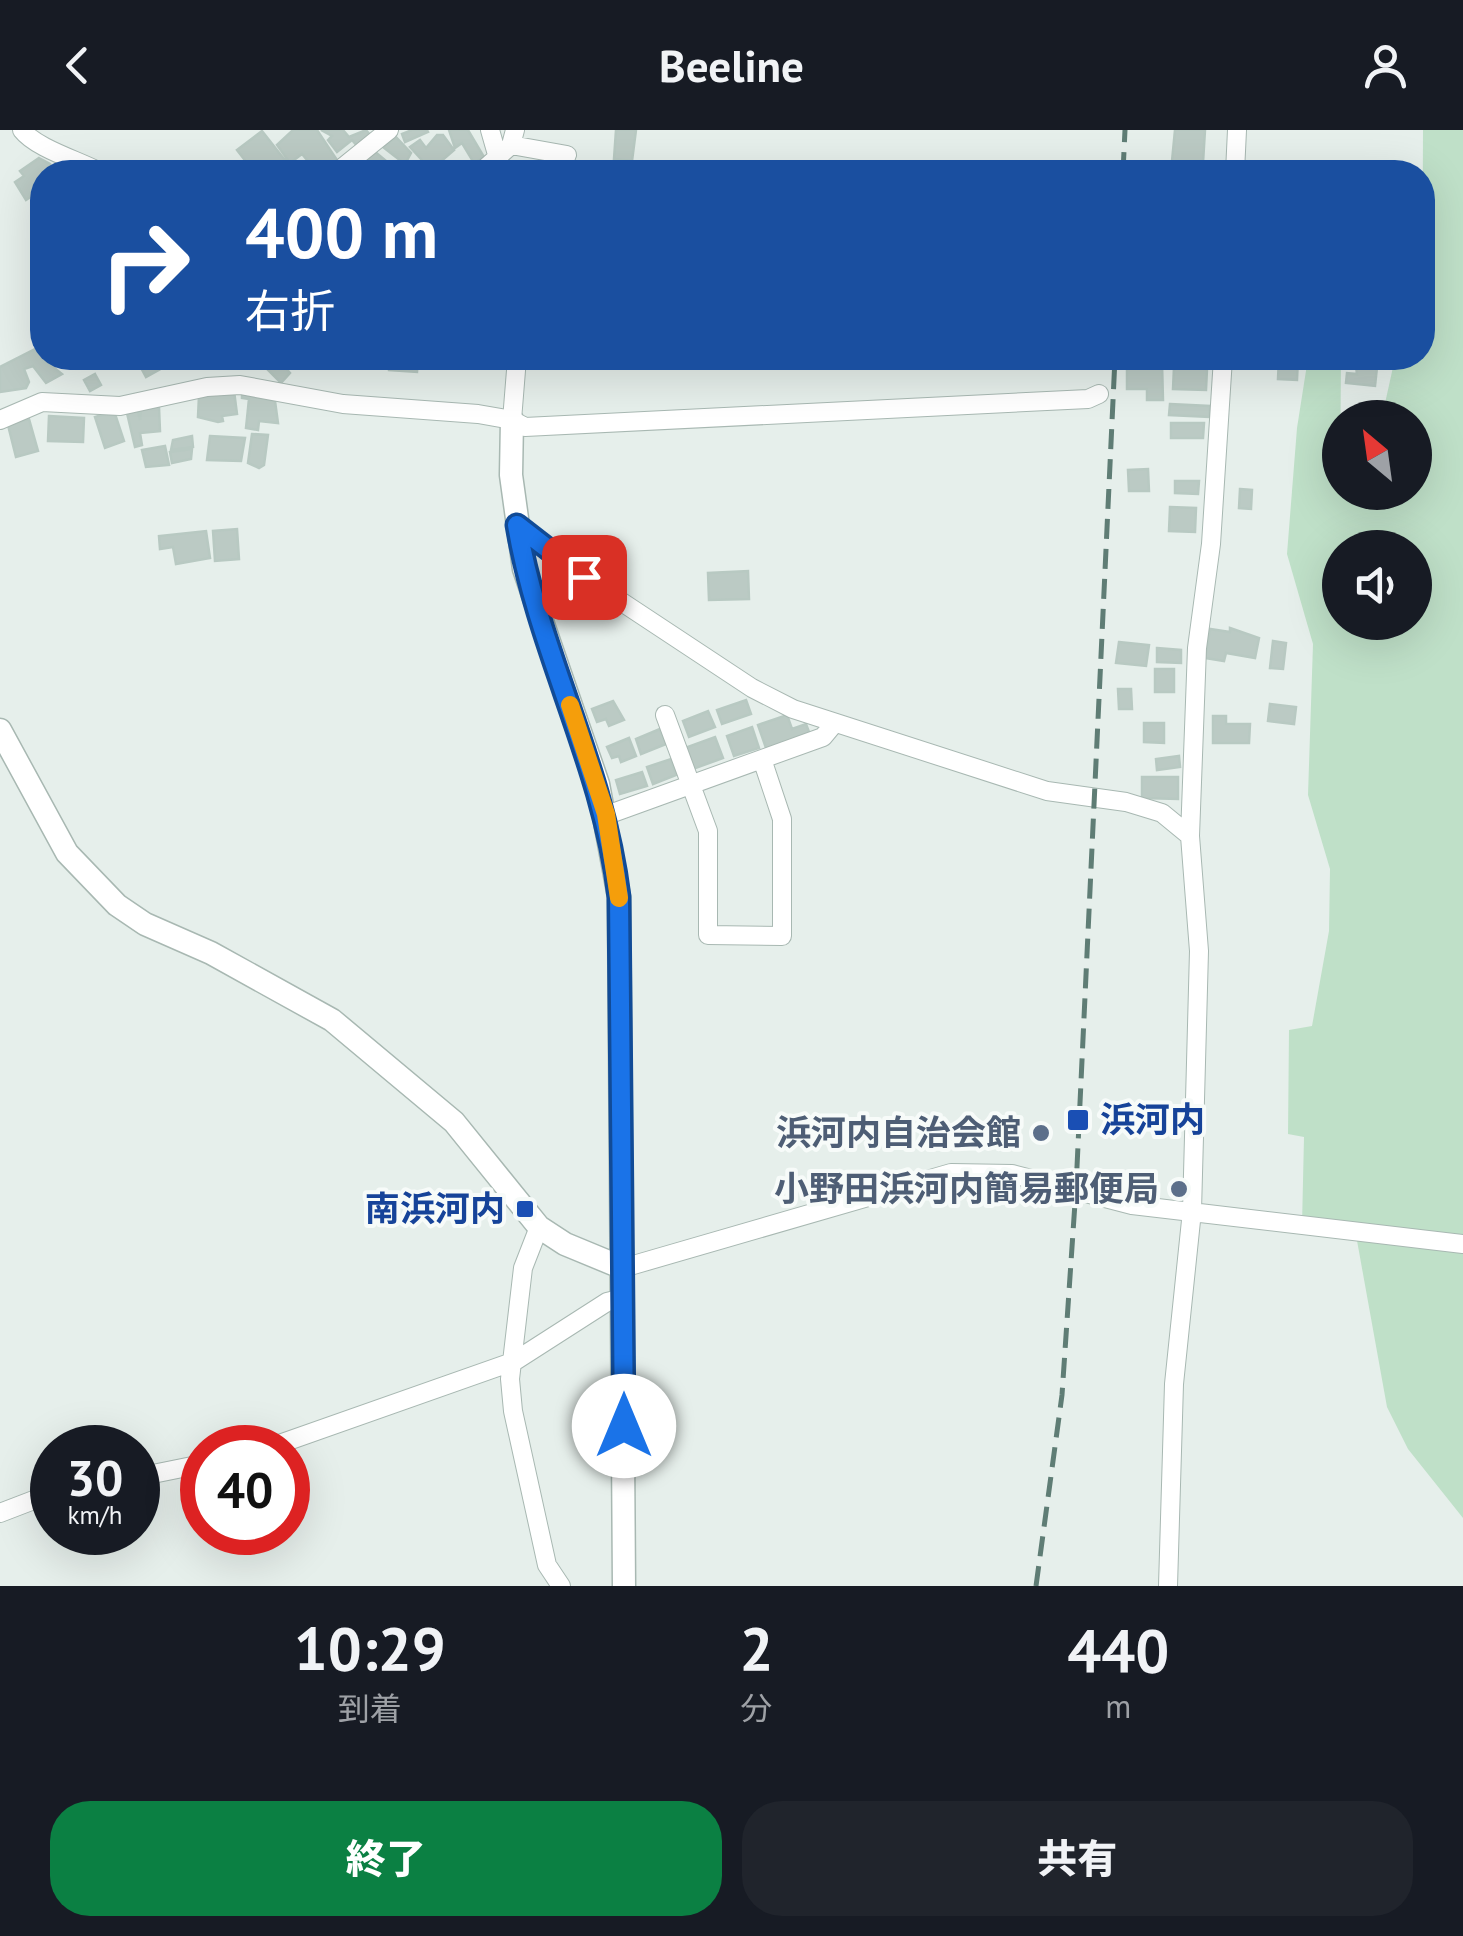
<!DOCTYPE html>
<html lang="ja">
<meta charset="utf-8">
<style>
:root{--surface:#171b24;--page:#20242c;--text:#f1f3f6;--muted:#9ea1a6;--accent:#0b8043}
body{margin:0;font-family:"PT Sans","Noto Sans JP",sans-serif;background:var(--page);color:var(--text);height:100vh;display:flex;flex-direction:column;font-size:38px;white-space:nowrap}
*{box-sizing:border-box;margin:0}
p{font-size:32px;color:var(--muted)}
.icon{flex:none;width:55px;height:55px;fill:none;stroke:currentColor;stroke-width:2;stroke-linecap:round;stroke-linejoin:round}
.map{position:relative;height:1456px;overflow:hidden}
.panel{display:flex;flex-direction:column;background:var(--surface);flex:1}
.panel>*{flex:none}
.top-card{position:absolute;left:30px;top:30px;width:1405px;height:210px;border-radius:40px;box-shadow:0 10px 40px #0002;background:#1a4fa0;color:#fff;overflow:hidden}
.needle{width:65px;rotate:331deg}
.tools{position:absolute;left:1322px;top:270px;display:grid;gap:20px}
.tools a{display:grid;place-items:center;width:110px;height:110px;border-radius:50%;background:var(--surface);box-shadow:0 10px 40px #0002;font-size:50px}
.speed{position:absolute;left:30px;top:1295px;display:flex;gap:20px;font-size:50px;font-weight:700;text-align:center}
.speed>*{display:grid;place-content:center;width:130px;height:130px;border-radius:50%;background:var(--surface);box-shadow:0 10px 40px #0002;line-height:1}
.speed small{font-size:25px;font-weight:400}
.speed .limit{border:15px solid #d22;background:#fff;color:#111}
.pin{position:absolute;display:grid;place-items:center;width:85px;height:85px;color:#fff;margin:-42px;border-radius:20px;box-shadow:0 5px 15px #0006}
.me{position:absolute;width:110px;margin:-55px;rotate:0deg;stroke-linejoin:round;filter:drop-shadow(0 0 8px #0008)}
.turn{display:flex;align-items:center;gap:35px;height:210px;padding:0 50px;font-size:45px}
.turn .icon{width:130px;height:130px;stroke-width:2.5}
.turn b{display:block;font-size:70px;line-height:85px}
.eta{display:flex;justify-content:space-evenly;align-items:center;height:170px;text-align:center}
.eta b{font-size:60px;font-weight:800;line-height:70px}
.primary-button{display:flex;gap:20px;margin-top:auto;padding:20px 50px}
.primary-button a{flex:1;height:115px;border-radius:40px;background:var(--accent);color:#fff;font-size:40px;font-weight:800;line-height:115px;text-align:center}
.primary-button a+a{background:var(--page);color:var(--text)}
header{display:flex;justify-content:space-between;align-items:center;height:130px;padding:0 50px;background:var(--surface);font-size:45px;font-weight:800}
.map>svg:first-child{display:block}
</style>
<header><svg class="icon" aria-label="back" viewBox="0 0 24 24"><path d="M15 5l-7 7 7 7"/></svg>Beeline<svg class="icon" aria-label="person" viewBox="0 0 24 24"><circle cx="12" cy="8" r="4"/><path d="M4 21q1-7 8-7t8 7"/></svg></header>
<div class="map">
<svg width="1463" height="1456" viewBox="0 0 1463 1456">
<rect width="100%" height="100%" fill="#e6efeb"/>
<path fill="#bfe0c8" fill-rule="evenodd" d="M 1423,0 L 1463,0 L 1463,1388 L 1408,1319 L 1387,1277 L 1356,1105 L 1302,1095 L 1304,1007 L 1288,1004 L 1289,900 L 1312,896 L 1329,801 L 1330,739 L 1308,665 L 1313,514 L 1287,424 L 1297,298 L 1308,228 L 1341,228 L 1340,362 L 1415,362 L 1415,288 L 1382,287 L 1395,228 L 1422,228 ZM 1340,418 L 1415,418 L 1415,492 L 1340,492 Z"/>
<path fill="#bbcac4" stroke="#b8c9c2" stroke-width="2.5" d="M 293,0 L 317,0 L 337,30 L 317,42 L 302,24 L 290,33 L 277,15 Z
M 321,0 L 343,0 L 349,7 L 366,0 L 371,6 L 358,17 L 352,10 L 337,22 L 328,10 L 332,6 Z
M 412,0 L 427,0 L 428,2 L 405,12 L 402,4 Z
M 449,0 L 468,0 L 484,27 L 474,33 L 462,13 L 455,18 Z
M 616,0 L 636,0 L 632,31 L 614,29 Z
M 1175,0 L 1205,0 L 1203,33 L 1172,31 Z
M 262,1 L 288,34 L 279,42 L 254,42 L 237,20 Z
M 437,5 L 443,5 L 454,20 L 431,40 L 410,17 L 420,10 L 426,18 Z
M 396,7 L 411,23 L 405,34 L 383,17 Z
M 374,21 L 391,35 L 384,42 L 353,41 Z
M 39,28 L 50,34 L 54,42 L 42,42 L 42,59 L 26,70 L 15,52 L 24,46 L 20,41 Z
M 552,31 L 565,33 L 564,39 L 525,42 L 526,33 L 551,36 Z
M 39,217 L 42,228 L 62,244 L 46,253 L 33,236 L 24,239 L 29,252 L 26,258 L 0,262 L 0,237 Z
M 147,228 L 158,228 L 164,237 L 146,247 L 138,232 Z
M 263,228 L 292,228 L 284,236 L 290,243 L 281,253 L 263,235 L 267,232 Z
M 388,228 L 418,228 L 417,242 L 389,240 Z
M 1279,228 L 1298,228 L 1297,250 L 1278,249 Z
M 1355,228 L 1378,228 L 1375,256 L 1346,253 L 1347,243 L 1357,244 Z
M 1127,233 L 1162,233 L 1163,270 L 1147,270 L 1147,259 L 1127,259 Z
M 1174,237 L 1207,239 L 1206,260 L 1173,259 Z
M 95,244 L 101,255 L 90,261 L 84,250 Z
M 234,261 L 237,284 L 222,286 L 223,291 L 218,292 L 198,287 L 199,266 Z
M 242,264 L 275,271 L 278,293 L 259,291 L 258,300 L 246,298 L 249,269 L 242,268 Z
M 1170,274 L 1210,276 L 1209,287 L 1169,285 Z
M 159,277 L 160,301 L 140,303 L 142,315 L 135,317 L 127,283 L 138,281 L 140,290 L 141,280 Z
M 114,281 L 124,311 L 105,318 L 95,287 Z
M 49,286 L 84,288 L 83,312 L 48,311 Z
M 29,289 L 38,321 L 16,327 L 8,295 Z
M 1171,293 L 1204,293 L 1203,308 L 1171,308 Z
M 252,304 L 268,305 L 264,335 L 259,338 L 248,333 Z
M 192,306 L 193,317 L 171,320 L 173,310 Z
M 210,306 L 245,308 L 241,331 L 207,330 Z
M 165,316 L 169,335 L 146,337 L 142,320 Z
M 192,319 L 191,329 L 172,333 L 170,322 Z
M 1148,339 L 1149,361 L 1129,361 L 1128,340 Z
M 1175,351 L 1199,351 L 1198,364 L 1175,363 Z
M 1240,359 L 1252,360 L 1251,379 L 1239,378 Z
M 1170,377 L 1196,378 L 1195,402 L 1169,401 Z
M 237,399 L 239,429 L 215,431 L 213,401 Z
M 206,401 L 210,428 L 176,434 L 173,417 L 160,419 L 159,406 Z
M 748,441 L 749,469 L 709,470 L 708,443 Z
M 1230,498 L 1259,508 L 1255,528 L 1226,523 L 1224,531 L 1205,528 L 1210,499 L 1230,502 Z
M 1273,511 L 1286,513 L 1283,539 L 1270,538 Z
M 1119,512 L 1149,515 L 1146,536 L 1116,533 Z
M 1157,518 L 1181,520 L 1181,533 L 1157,532 Z
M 1155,539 L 1174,539 L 1174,562 L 1155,562 Z
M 1118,559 L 1131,559 L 1132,579 L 1119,579 Z
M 746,570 L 751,584 L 722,594 L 717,580 Z
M 613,571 L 624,590 L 609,596 L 606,589 L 597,592 L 592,579 Z
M 1270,574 L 1296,577 L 1294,594 L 1268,591 Z
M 708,581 L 715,597 L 689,607 L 683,591 Z
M 787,585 L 792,599 L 806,594 L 811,607 L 766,618 L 758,595 Z
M 1213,586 L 1226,586 L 1226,594 L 1250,594 L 1249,613 L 1213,613 Z
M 1144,593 L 1164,593 L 1164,613 L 1144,612 Z
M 752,597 L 759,618 L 734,626 L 727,606 Z
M 660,599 L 666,614 L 641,624 L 636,609 Z
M 715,607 L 723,628 L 693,639 L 685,618 Z
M 629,608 L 636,626 L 621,632 L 619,626 L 612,628 L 607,617 Z
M 1179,626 L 1180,637 L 1157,640 L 1156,629 Z
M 671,629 L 676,645 L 653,654 L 647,637 Z
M 642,642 L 647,656 L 620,664 L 616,650 Z
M 1142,647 L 1178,647 L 1178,669 L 1142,668 Z"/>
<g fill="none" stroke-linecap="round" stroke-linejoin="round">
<defs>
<path id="minor" d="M 22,0 C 36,18 77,30 100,42
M 490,0 L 502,42
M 511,15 L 567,25
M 337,42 L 389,0
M 481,42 L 511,15 L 515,0
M 1235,42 L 1237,0
M 0,290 L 42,272 L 120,276 L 207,257 L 240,255 L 343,274 L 478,284 L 512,290 L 525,297 L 1088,269 L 1099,264
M 512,290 L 517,228
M 517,395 L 584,447 L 752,558 L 793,579 L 1047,661 L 1126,672 L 1162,683 L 1190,706
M 665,585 L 708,701 L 708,805 L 782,806 L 782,689 L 762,629
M 607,685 L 823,607 L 833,595
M 539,1097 L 523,1138 L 510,1249 L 513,1281 L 547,1435 L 561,1456
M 623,1138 L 951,1043 L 1012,1044 L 1132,1075 L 1463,1114
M 268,1318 L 515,1231 L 607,1172 L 623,1168
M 138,1347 L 202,1334
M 0,1383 L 52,1363
M 1168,1456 L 1174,1254 L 1192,1081 L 1199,821 L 1190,706 L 1197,518 L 1211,414 L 1223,228"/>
<path id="tertiary" d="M 512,290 L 511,345 L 524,439 L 598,654 L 619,767 L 624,1456
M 0,600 L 67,723 L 117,775 L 145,794 L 211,823 L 332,890 L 454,992 L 539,1097 L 565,1114 L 623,1138"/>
</defs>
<use href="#minor" stroke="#a8b8b2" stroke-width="20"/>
<use href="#tertiary" stroke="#a8b8b2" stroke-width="25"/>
<use href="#minor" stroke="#fff" stroke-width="18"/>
<use href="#tertiary" stroke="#fff" stroke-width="22"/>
<path stroke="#5f7d75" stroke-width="5" stroke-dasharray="20 10" stroke-linecap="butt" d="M 1123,42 L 1125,0
M 1036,1456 L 1062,1265 L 1076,1058 L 1115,228"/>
</g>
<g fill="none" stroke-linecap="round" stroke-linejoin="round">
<defs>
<path id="route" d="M 584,447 L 517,395 C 539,525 603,633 619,767 L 624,1296"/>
</defs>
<use href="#route" stroke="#114b97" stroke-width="25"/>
<use href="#route" stroke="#1a73e8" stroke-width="18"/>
<path stroke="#f59e0b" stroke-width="18" d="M 570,575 L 606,684 L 619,768"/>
</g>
<g fill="#1a4fb4" stroke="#f7fbf9" stroke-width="4">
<rect x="1066" y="978" width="24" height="24" rx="5"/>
<rect x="515" y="1069" width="20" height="20" rx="5"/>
</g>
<g fill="#5c6f8a" stroke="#f7fbf9" stroke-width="4">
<circle cx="1041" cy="1003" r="10"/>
<circle cx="1179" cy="1059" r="10"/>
</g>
<g text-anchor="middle" stroke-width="8" stroke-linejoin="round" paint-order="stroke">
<g font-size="35" font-weight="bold" fill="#164399" stroke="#f7fbf9" text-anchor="start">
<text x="1100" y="1002">浜河内</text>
<text x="505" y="1091" text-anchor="end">南浜河内</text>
</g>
<g font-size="35" font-weight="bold" fill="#4e5e75" stroke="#f7fbf9" text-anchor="end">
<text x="1021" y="1015">浜河内自治会館</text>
<text x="1159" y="1071">小野田浜河内簡易郵便局</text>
</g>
</g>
</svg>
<div class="tools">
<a><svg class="needle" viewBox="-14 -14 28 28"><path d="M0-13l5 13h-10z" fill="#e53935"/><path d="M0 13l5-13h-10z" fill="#9ea1a6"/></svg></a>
<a><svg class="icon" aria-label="sound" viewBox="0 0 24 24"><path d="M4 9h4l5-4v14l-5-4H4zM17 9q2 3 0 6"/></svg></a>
</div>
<div class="speed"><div>30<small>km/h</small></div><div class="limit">40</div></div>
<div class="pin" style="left:584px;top:447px;background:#d93025"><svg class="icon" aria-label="arrive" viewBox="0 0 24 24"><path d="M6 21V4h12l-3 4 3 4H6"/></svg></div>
<svg class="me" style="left:624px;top:1296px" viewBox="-20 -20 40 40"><circle r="19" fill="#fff"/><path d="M0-13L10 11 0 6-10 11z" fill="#1a73e8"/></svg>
<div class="top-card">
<div class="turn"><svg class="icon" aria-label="right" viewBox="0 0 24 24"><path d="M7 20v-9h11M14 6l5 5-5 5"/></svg><div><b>400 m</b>右折</div></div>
</div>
</div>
<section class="panel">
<div class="eta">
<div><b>10:29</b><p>到着</p></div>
<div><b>2</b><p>分</p></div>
<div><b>440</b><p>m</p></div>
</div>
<div class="primary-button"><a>終了</a><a>共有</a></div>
</section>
